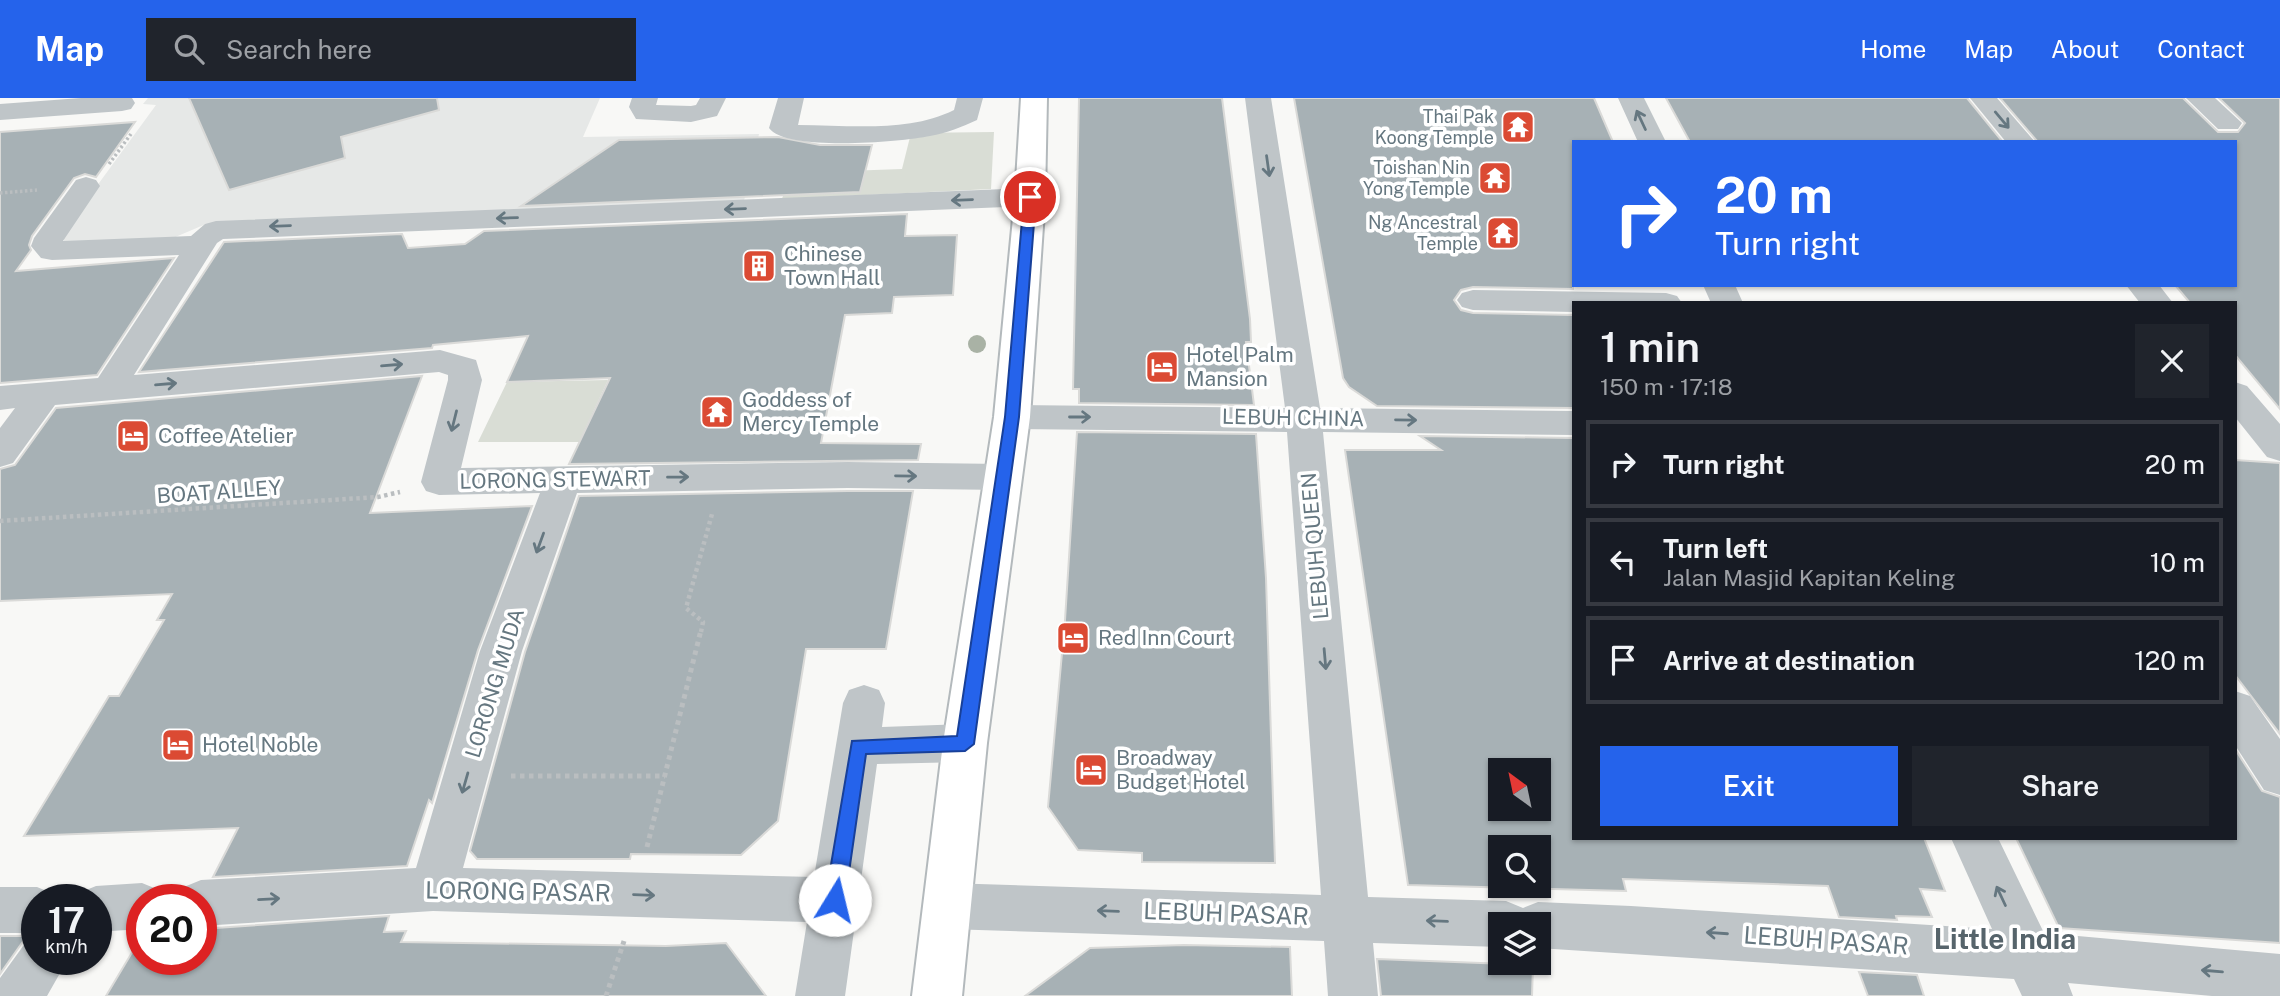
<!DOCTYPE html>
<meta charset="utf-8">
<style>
:root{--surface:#171b24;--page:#20242c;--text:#f1f3f6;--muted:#9ea1a6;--line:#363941;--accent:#2563eb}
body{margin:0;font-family:"Public Sans",sans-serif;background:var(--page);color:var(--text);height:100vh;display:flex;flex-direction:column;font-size:26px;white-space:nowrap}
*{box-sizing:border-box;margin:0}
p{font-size:23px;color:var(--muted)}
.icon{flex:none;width:38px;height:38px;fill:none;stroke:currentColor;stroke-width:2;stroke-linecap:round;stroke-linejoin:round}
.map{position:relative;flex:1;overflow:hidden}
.details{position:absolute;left:1572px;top:203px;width:665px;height:539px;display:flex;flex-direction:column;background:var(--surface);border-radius:0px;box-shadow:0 2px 5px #0004}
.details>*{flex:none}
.guide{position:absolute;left:1572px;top:42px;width:665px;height:147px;border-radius:0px;box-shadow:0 2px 5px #0004;background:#2563eb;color:#fff;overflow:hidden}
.needle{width:46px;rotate:327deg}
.buttons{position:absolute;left:1488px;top:660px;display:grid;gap:14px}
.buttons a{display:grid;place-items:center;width:63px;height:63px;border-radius:0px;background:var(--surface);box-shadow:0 2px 5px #0004;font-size:35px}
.speed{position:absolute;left:21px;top:786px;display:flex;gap:14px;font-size:35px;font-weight:700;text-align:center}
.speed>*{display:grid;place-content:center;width:91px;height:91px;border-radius:50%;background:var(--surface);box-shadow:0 2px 5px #0004;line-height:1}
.speed small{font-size:18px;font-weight:400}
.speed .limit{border:10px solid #d22;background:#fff;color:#111}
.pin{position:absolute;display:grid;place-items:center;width:60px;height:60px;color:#fff;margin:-30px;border:4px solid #fff;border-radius:50%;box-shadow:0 2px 7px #0007}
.me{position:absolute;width:77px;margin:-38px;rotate:9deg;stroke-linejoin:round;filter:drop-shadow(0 0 5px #0008)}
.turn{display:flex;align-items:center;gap:24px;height:147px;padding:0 28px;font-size:32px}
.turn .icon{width:91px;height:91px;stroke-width:2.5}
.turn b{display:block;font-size:49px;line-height:60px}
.round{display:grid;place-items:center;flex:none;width:74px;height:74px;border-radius:0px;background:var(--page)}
.head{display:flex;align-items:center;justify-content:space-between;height:119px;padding:0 28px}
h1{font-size:42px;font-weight:600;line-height:52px}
.primary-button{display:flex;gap:14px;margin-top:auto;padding:14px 28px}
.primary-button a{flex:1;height:80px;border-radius:0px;background:var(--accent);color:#fff;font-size:28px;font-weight:600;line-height:80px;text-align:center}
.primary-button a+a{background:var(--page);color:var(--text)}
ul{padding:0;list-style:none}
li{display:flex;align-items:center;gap:21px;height:88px;margin:0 14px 10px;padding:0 14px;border:4px solid var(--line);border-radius:0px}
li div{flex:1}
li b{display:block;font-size:26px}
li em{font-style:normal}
header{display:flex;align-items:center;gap:42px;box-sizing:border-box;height:98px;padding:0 35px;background:var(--accent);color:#fff}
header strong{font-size:33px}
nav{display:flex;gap:38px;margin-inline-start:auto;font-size:24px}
.search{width:490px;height:63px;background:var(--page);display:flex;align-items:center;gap:18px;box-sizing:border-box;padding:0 24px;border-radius:0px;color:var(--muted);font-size:26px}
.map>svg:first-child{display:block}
</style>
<header>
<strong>Map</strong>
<div class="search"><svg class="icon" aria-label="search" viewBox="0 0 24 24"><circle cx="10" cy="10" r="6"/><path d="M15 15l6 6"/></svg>Search here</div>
<nav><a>Home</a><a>Map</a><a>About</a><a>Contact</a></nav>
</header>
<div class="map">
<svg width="2280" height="898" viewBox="0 0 2280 898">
<rect width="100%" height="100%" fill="#f8f8f6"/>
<path fill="#e6e8e7" d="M 148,0 L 600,0 L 583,39 L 759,36 L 744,103 L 206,126 L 166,143 L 64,143 L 64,133 L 156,7 L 143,6 Z"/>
<path fill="#d9ddd5" d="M 994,34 L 991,91 L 782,101 L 790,75 L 902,71 L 911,35 Z
M 608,282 L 579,344 L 478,344 L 507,284 Z"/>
<path fill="#a7b1b5" stroke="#dadad8" stroke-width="2" fill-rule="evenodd" d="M 189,0 L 437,0 L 439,12 L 341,39 L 345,60 L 229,92 Z
M 1079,0 L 1222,0 L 1250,221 L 1251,244 L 1246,244 L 1254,307 L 1079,305 L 1079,291 L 1073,291 Z
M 1294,0 L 1594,0 L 1613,44 L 1573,44 L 1573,191 L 1473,189 L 1461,192 L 1454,202 L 1461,212 L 1473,215 L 1573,217 L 1573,310 L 1377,308 L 1349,289 L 1343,280 Z
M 1666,0 L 1967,0 L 2002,43 L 1690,44 Z
M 2000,0 L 2183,0 L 2218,34 L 2238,34 L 2245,25 L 2219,0 L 2280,0 L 2280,311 L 2235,257 L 2235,205 L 2190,205 L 2175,187 L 2235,187 L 2235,44 L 2037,43 Z
M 135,24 L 96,79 L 85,76 L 74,80 L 32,138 L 29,147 L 31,152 L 16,173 L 174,160 L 97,277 L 0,285 L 0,34 Z
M 778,39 L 820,47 L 872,47 L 860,94 L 521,108 L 619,42 Z
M 907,116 L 905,138 L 957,137 L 953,197 L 894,199 L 892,215 L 845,217 L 821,345 L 921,346 L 918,362 L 569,366 L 610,280 L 507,284 L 528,238 L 433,247 L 432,250 L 139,274 L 224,144 L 402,136 L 408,150 L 465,146 L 484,133 Z
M 422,278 L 370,415 L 532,408 L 478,552 L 432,705 L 429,702 L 407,768 L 213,779 L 238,730 L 24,738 L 109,598 L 119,598 L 164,522 L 157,522 L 172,496 L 0,503 L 0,371 L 15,367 L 56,310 Z
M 1077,334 L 1256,336 L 1266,480 L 1275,765 L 1142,764 L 1142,755 L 1078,752 L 1048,709 L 1065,522 Z
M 1420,338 L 1573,340 L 1573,740 L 1924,740 L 1945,793 L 1920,791 L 1932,819 L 1896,818 L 1897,822 L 1839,819 L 1828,788 L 1623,781 L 1626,793 L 1408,787 L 1345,352 L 1441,352 ZM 1500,672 L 1538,672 L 1538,710 L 1500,710 ZM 1500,749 L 1538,749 L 1538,788 L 1500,788 Z
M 2235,362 L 2280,365 L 2280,636 L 2235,577 Z
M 848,393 L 913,393 L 886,551 L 806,551 L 778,723 L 741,757 L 631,756 L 630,761 L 477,761 L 470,753 L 525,554 L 579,398 Z
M 2235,651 L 2262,693 L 2280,699 L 2280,845 L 2059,830 L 2016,740 L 2235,740 Z
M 389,818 L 384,834 L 406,833 L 401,844 L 666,848 L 726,845 L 766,898 L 106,898 L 140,841 L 142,861 L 201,861 L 201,831 Z
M 0,838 L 36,838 L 24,842 L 0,876 Z
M 1184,847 L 1290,849 L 1292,898 L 1025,898 L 1090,850 Z
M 1377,861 L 1533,867 L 1532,898 L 1381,898 Z
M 1859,874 L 1917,877 L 1924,898 L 1868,898 Z"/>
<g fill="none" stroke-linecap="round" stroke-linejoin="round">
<defs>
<path id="major" d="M 1021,0 L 1047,0 L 1045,99 L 1030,319 L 987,645 L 962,898 L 912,898 L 943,645 L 994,319 L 1015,99 Z"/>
</defs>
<use href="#major" stroke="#b3b9bc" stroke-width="4"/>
<path stroke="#babec0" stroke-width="3.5" stroke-dasharray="2.5 2.5" stroke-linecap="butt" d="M 109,66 L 131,36
M 0,95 L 37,92"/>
<path stroke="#babec0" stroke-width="4.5" stroke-dasharray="3.5 3.5" stroke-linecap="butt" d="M 0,423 L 378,399 L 400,394
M 701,534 L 703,524 L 686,510 L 712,416"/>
<path stroke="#babec0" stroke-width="5" stroke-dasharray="4.5 4.5" stroke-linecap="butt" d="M 511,678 L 665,678
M 647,749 L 701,532
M 606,898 L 624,843"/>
<path fill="#bfc5c8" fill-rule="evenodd" d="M 81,0 L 132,0 L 135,5 L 131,11 L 122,13 L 0,22 L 0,6 Z
M 632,0 L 658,0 L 656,7 L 691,8 L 696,7 L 700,0 L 726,0 L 717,18 L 691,24 L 636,21 L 629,9 Z
M 778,0 L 804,0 L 798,27 C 849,27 908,35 954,12 L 957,0 L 983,0 L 977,22 C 962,29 947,35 930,38 C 901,44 786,54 769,30 Z
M 1245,0 L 1271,0 L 1320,310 L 1573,313 L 1573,337 L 1323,334 L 1368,799 L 1506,803 L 1523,810 L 1538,804 L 1631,808 L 1992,831 L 1951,740 L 1998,740 L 2044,835 L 2280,856 L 2280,898 L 2212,898 L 2068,885 L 2073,898 L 2022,898 L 2014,881 L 1538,850 L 1538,826 L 1500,826 L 1500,849 L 1373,845 L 1378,898 L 1328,898 L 1324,843 L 947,831 L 930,824 L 923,808 L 930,792 L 947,785 L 1321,797 L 1287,334 L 1012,331 L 1000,328 L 994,319 L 1000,310 L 1012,307 L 1285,310 Z
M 1618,0 L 1644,0 L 1666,44 L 1638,44 Z
M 1970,0 L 1997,0 L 2035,44 L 2006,44 Z
M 2186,0 L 2215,0 L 2242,25 L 2238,31 L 2218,31 Z
M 86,79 L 96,82 L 100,88 L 63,143 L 191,138 L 205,126 L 216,123 L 1030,90 L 1040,93 L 1045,99 L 1040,105 L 1030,108 L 223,141 L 217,145 L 134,277 L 440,252 L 476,262 L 482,282 L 461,370 L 848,364 L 1003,366 L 1016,370 L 1021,379 L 1016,388 L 1003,392 L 848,390 L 577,395 L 522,553 L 463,770 L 814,779 L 843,605 L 849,592 L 864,587 L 879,592 L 885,605 L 882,629 L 965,626 L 980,632 L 987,645 L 980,658 L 965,664 L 877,666 L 845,898 L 795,898 L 807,824 L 433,813 L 201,828 L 201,802 L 179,802 L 184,789 L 201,782 L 416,770 L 480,553 L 540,395 L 439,397 L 426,393 L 421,384 L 448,282 L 448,277 L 439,274 L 55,307 L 13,365 L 0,369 L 0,330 L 15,310 L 0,312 L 0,288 L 98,280 L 179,157 L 52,162 L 41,160 L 31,148 L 34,140 L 76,82 Z
M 1703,187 L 1735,187 L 1743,205 L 1711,205 Z
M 2126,187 L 2159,187 L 2173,205 L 2140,205 Z
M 1473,192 L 1666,195 L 1677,198 L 1682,205 L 1573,205 L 1573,214 L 1473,212 L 1462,209 L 1457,202 L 1462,195 Z
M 2235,284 L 2247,288 L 2280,326 L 2280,363 L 2267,359 L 2235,319 Z
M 2235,593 L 2250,598 L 2280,641 L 2280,697 L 2264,692 L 2235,647 Z
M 142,785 L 159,792 L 163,802 L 142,802 L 142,831 L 96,834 L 96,802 L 76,802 L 79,795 L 96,788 Z
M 0,789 L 37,789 L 54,796 L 56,802 L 37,802 L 37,835 L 0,835 Z
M 37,840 L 37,861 L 68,861 L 47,898 L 0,898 L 0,880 L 26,844 Z"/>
<use href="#major" fill="#fff" fill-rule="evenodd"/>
</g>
<circle fill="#a9b2a5" cx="977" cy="246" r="9"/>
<defs><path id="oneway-shaft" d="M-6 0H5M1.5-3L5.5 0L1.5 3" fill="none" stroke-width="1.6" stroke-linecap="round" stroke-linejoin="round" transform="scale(1.75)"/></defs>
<g stroke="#657780">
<use href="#oneway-shaft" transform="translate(1641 22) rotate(-115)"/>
<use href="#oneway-shaft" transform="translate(2002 22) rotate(50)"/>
<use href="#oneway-shaft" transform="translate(1268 68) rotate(82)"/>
<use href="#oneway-shaft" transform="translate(962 102) rotate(178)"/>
<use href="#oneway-shaft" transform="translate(735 111) rotate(178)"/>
<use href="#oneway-shaft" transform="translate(507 120) rotate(178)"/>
<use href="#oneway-shaft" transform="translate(280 128) rotate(178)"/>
<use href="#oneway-shaft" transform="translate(392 267) rotate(-5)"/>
<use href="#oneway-shaft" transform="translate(166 286) rotate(-5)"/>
<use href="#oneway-shaft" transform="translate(1080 319)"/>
<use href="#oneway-shaft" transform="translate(1406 322) rotate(1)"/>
<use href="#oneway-shaft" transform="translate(454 323) rotate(104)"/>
<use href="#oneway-shaft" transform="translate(906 378) rotate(1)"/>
<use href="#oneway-shaft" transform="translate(678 379) rotate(-1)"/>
<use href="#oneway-shaft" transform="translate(540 445) rotate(110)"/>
<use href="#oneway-shaft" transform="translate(1325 561) rotate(85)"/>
<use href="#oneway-shaft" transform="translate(465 685) rotate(106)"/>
<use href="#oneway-shaft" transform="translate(644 797) rotate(2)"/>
<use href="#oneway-shaft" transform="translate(2001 798) rotate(-115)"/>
<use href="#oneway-shaft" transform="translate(269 801) rotate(-3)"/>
<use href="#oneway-shaft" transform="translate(1108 813) rotate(-178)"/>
<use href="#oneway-shaft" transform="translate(1437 823) rotate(-178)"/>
<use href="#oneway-shaft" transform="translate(1717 835) rotate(-176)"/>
<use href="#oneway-shaft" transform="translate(2212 873) rotate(-175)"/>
</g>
<path fill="#2563eb" stroke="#184099" stroke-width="2" d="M 1030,96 L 1036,99 L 1019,319 L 974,646 L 965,653 L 866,656 L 845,802 L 842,808 L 835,811 L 828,808 L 825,802 L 852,643 L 957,638 L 1005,319 L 1024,99 Z"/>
<defs>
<symbol id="temple-square" viewBox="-11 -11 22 22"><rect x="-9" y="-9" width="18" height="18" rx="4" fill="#db4a33" stroke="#fff"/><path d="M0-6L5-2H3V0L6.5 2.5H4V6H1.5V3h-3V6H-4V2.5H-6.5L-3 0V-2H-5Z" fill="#fff"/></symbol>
<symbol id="building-square" viewBox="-11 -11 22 22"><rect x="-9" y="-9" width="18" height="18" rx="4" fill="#db4a33" stroke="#fff"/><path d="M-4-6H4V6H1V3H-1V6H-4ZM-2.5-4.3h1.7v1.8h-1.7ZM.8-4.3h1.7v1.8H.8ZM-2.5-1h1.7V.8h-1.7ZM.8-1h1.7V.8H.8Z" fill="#fff"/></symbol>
<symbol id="hotel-square" viewBox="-11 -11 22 22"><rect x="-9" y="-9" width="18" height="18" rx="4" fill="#db4a33" stroke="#fff"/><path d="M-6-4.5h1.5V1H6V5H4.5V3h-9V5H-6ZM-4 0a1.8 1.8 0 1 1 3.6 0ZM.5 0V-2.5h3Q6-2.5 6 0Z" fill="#fff"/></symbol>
</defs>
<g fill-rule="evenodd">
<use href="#temple-square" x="1499" y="10" width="38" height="38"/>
<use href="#temple-square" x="1476" y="61" width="38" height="38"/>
<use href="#temple-square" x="1484" y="116" width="38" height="38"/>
<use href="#building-square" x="740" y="149" width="38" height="38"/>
<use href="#hotel-square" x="1143" y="250" width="38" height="38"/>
<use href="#temple-square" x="698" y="295" width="38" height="38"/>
<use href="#hotel-square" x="114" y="319" width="38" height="38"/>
<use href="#hotel-square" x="1054" y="521" width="38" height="38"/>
<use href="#hotel-square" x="159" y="628" width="38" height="38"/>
<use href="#hotel-square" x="1072" y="653" width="38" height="38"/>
</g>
<g text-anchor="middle" stroke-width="7" stroke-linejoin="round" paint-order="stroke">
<g font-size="18" fill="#657780" stroke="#fff" text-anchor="end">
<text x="1494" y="25">Thai Pak<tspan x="1494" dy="21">Koong Temple</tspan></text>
<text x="1470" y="76">Toishan Nin<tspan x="1470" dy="21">Yong Temple</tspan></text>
<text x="1478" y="131">Ng Ancestral<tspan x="1478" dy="21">Temple</tspan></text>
</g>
<g font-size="21" fill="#657780" stroke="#fff" text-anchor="start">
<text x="784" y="163">Chinese<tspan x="784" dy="24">Town Hall</tspan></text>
<text x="1186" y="264">Hotel Palm<tspan x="1186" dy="24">Mansion</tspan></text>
<text x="742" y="309">Goddess of<tspan x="742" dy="24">Mercy Temple</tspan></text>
<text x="158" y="345">Coffee Atelier</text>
<text x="1098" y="547">Red Inn Court</text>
<text x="202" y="654">Hotel Noble</text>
<text x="1116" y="667">Broadway<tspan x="1116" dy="24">Budget Hotel</tspan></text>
</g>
<g font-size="21" fill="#657780" stroke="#fff">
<text transform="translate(1293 320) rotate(1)" y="7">LEBUH CHINA</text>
<text transform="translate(555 382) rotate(-1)" y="7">LORONG STEWART</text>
<text transform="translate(219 394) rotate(-4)" y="7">BOAT ALLEY</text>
<text transform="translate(1315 448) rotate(-95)" y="7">LEBUH QUEEN</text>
<text transform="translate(495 585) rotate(-73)" y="7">LORONG MUDA</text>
</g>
<g font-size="24" fill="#657780" stroke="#fff">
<text transform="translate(518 794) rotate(1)" y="8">LORONG PASAR</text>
<text transform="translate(1226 816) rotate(2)" y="8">LEBUH PASAR</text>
<text transform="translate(1826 843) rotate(4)" y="8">LEBUH PASAR</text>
</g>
<g font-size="28" font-weight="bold" fill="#56646b" stroke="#fff">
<text x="2005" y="851">Little India</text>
</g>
</g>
</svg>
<div class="buttons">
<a><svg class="needle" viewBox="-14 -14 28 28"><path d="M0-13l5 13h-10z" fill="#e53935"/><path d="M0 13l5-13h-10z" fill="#9ea1a6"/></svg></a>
<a><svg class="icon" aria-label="search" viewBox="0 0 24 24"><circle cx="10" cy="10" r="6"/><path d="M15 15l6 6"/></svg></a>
<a><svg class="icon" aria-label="layers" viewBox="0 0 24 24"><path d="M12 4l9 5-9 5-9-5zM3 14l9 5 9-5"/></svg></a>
</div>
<div class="speed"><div>17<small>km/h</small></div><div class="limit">20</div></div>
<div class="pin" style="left:1030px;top:99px;background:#d93025"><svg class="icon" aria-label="arrive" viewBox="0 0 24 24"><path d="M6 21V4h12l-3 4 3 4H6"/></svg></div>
<svg class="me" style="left:835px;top:802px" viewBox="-20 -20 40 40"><circle r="19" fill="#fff"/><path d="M0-13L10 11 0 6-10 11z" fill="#2563eb"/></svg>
<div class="guide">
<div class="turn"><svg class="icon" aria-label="right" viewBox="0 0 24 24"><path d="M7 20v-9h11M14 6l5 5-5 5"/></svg><div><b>20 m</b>Turn right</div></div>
</div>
<section class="details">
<div class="head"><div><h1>1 min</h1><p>150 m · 17:18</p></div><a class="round"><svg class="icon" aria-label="close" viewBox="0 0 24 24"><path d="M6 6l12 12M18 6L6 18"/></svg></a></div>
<ul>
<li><svg class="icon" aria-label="right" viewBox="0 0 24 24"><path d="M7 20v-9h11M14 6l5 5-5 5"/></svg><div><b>Turn right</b></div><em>20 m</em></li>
<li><svg class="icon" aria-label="left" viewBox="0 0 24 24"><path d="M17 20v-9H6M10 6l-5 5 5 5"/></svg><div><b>Turn left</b><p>Jalan Masjid Kapitan Keling</p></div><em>10 m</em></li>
<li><svg class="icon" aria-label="arrive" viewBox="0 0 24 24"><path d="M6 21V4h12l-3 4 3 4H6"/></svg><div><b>Arrive at destination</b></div><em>120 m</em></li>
</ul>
<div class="primary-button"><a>Exit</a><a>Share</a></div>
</section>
</div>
